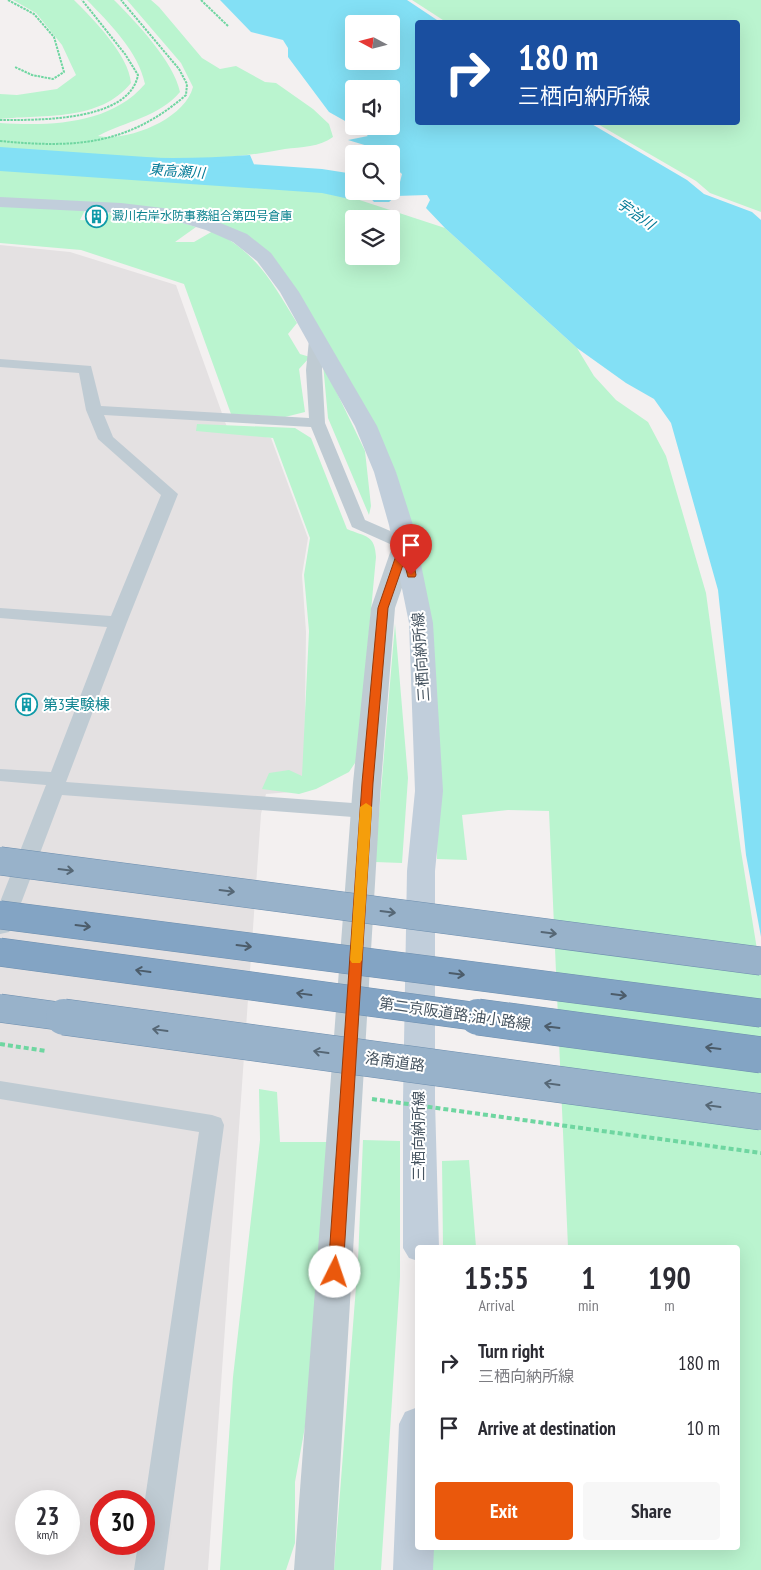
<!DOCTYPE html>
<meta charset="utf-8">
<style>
:root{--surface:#fff;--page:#f7f7f7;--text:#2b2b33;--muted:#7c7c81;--accent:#ea580c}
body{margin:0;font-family:"PT Sans Narrow","Noto Sans JP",sans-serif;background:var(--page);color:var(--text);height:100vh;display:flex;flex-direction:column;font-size:19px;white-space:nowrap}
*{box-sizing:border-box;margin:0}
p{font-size:16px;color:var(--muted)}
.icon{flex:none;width:28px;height:28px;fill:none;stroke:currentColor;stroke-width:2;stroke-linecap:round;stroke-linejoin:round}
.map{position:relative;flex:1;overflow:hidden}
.side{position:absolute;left:415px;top:1245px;width:325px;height:305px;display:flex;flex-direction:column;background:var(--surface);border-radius:5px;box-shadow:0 5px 20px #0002}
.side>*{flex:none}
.guide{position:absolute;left:415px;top:20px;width:325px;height:105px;border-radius:5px;box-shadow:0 5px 20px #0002;background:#1a4fa0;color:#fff;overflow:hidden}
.needle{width:32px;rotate:277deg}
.buttons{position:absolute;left:345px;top:15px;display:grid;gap:10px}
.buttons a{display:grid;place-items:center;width:55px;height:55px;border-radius:5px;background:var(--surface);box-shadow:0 5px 20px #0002;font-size:25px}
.speed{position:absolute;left:15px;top:1490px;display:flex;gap:10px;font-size:25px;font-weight:700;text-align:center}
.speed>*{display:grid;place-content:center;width:65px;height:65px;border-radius:50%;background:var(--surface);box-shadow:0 5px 20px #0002;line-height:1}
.speed small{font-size:12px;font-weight:400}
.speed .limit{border:8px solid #d22;background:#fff;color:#111}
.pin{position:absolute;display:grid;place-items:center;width:42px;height:42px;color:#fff;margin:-51px -21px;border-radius:50% 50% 50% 0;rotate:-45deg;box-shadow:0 0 5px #0007}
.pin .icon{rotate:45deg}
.me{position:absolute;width:55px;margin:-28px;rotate:4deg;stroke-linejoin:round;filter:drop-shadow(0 0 4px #0008)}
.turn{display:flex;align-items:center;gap:18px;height:105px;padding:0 20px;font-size:22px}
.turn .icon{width:65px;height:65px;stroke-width:2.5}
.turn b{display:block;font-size:35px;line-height:42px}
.eta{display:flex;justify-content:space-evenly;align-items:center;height:85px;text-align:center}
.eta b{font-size:30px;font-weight:600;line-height:35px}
.cta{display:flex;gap:10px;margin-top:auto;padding:10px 20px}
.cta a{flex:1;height:58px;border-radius:5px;background:var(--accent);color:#fff;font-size:20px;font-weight:600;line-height:58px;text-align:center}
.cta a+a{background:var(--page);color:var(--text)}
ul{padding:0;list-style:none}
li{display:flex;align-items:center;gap:15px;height:65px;padding:0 20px}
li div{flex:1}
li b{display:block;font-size:19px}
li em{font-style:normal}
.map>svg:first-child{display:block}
</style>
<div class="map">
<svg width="761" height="1570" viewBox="0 0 761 1570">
<rect width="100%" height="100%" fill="#f3f0f0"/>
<path fill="#e4e1e2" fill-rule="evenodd" d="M 0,245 L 70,252 L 176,285 L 228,430 L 271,438 L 308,538 L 302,575 L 306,632 L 304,791 L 266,794 L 261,814 L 208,1570 L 0,1570 ZM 26,1501 L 69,1501 L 69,1544 L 26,1544 ZM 101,1501 L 144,1501 L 144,1544 L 101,1544 Z"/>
<path fill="#baf4cf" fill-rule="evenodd" d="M 13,0 L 74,0 C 93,19 129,55 131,83 C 99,122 45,114 0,119 L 0,94 L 17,95 L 57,89 L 76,75 L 62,45 L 36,13 Z
M 87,0 L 114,0 C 136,22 174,62 180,92 C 159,117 126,121 98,136 C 128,142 185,119 193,87 L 181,63 L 127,0 L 151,0 L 159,7 L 202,58 L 220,69 L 236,66 L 265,82 L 276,83 L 313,109 L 329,124 L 333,137 C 320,147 301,147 285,149 C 258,154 230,158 202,159 C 135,162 67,154 0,151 L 0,123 C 50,126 110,125 145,84 C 138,51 110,24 87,0 Z
M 412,0 L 761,0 L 761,212 L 710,193 L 696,181 L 596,123 L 738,122 L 738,22 L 446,22 Z
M 0,168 L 128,176 L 151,175 L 174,179 L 262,183 L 332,191 L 445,228 L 577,348 L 594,376 L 616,400 L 648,422 L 666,456 L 706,593 L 741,851 L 761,974 L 761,1570 L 430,1570 L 431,1548 L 738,1548 L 738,1248 L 568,1247 L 549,811 L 508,810 L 462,815 L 467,860 L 437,859 L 438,782 L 396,473 L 297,291 L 202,218 L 0,198 ZM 354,219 L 391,219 L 391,256 L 354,256 Z
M 0,205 L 85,210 L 80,220 L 104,221 L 110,212 L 121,213 L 128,218 L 166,224 L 180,222 L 196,227 L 175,242 L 194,242 L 213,231 C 257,252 273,284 297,323 L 288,334 L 300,354 L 310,357 L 299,369 L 305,412 L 285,417 L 231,414 L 184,284 L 81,250 L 0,243 Z
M 323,364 L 365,451 L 371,506 L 369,515 L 328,418 Z
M 197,424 L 295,428 L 311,438 L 347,529 C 366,537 375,535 376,557 L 357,760 L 349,772 L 316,789 L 299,794 L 262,789 L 269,773 L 289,770 L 302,776 L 309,631 L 304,575 L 310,538 L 273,438 L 196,431 Z
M 395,624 L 408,778 L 402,863 L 375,862 Z
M 259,1089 L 277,1092 L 280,1142 L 328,1142 L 312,1388 L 295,1482 L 295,1543 L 286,1570 L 220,1570 L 233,1377 L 260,1140 Z
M 363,1140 L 400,1141 L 400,1277 L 381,1570 L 334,1570 L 358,1261 Z
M 469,1160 L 476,1247 L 443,1247 L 442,1161 Z"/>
<path fill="#83e0f5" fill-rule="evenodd" d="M 220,0 L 407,0 L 440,22 L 418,22 L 418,122 L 590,123 L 687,180 L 704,194 L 752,212 L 761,220 L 761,937 L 746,855 L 718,590 L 671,423 L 654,399 L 626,383 L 577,348 L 445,228 L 426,208 L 430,200 L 427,195 L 396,196 L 389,202 L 374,202 L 366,193 L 368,191 L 391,191 L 391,183 L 400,182 L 402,174 L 391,164 L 391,154 L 379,154 L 371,147 L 348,140 L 368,136 L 355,126 L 391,126 L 391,89 L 354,89 L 354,126 L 329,112 L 288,57 L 288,48 L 283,40 L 251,32 ZM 354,24 L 391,24 L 391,61 L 354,61 Z
M 0,151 C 84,155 166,162 250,155 L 262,183 L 174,179 L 151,175 L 128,176 L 0,168 Z"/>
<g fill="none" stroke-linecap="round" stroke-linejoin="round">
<path fill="#83e0f5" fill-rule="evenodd" d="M 0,147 L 322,169 L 354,174 L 354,191 L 372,191 L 369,196 L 354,200 L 322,193 L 0,171 Z"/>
<path stroke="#6fd6a1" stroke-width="2" stroke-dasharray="2.5 1" stroke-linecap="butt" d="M 8,0 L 34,14 L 54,37 L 64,72 L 53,79 L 32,75 L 15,67
M 201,0 L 228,26
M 0,120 C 37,120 129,122 138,75 L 125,54 L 82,0
M 0,141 C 74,148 127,146 186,95 L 187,84 L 179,69 L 121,0"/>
<path fill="#bfcbd3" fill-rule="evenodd" d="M 316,336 L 321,337 L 323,340 L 322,370 L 325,423 L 365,520 L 411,540 L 414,544 L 411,548 L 405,549 L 399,548 L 352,527 L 311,427 L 104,415 L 113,437 L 178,494 L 127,622 L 66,782 L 366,804 L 373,806 L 376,811 L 373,816 L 366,818 L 62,795 L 12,927 L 9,932 L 0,934 L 0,902 L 46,785 L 0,781 L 0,769 L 51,772 L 107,627 L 0,618 L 0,608 L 111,616 L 161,495 L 98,439 L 86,410 L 79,373 L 0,367 L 0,359 L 91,366 L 101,406 L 309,418 L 306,370 L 309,340 L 311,337 Z
M 0,1081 L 212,1115 L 221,1118 L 224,1125 L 164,1570 L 134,1570 L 138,1544 L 144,1544 L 144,1506 L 199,1132 L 0,1099 Z"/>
<path fill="#bfcbd3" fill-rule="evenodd" d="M 405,537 L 413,539 L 417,544 L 395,608 L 381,783 L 334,1570 L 294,1570 L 353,783 L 371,608 L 393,544 L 397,539 Z"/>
<path fill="#c1cedb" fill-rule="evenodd" d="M 0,197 L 121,203 L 171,209 L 218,222 L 247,234 L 271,253 L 299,292 L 377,426 L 396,472 L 413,525 L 433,623 L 443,791 L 435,871 L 435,1101 L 439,1248 L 418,1248 L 418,1261 L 409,1258 L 403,1248 L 403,1101 L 407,871 L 415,791 L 409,623 L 389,525 L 374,472 L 355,426 L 280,292 L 257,261 L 233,242 L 206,230 L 169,219 L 121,213 L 0,207 Z
M 418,1407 L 418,1548 L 434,1548 L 433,1570 L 393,1570 L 399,1424 L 405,1412 Z"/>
<defs>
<path id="trunk-bridge-far1" d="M 0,861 L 761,961
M 0,1008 L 73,1018"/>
<path id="trunk-bridge" d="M 64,1017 L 761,1112"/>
<path id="motorway-bridge-far1" d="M 0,915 L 761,1013
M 0,952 L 487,1018"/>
<path id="motorway-bridge" d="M 478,1017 L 761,1055"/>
</defs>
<use href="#trunk-bridge-far1" stroke="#6e8faf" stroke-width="29" stroke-linecap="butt"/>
<use href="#trunk-bridge" stroke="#6e8faf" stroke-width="37" stroke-linecap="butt"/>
<use href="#motorway-bridge-far1" stroke="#6e8faf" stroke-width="29" stroke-linecap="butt"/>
<use href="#motorway-bridge" stroke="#6e8faf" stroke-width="37" stroke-linecap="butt"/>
<path stroke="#6fd6a1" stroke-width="4" stroke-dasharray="5 3" stroke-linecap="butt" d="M 0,1044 L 46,1051
M 372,1099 L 761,1153"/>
<use href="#trunk-bridge-far1" stroke="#98b2ca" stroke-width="28"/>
<use href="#trunk-bridge" stroke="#98b2ca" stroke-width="36"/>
<use href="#motorway-bridge-far1" stroke="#83a4c4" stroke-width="28"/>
<use href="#motorway-bridge" stroke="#83a4c4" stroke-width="36"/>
</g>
<defs><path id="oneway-shaft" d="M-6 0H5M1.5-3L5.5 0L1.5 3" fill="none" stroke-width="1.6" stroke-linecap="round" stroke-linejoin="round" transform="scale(1.25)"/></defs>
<g stroke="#566775">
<use href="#oneway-shaft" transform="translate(66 870) rotate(7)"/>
<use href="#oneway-shaft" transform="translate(227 891) rotate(7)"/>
<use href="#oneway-shaft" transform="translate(388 912) rotate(7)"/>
<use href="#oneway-shaft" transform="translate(549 933) rotate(7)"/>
<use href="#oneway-shaft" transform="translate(160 1030) rotate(-172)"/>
<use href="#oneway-shaft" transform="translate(321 1052) rotate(-172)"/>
<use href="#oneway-shaft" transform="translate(552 1084) rotate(-172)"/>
<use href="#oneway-shaft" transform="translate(713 1106) rotate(-172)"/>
</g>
<g stroke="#4c5c6a">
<use href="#oneway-shaft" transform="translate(83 926) rotate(7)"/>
<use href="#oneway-shaft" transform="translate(244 946) rotate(7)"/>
<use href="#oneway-shaft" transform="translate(143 971) rotate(-172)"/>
<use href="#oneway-shaft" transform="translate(457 974) rotate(7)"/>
<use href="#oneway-shaft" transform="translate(304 994) rotate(-172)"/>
<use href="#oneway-shaft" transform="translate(619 995) rotate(7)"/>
<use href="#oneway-shaft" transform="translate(552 1027) rotate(-173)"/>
<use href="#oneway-shaft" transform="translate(713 1048) rotate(-173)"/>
</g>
<path fill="#ea580c" stroke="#983908" d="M 401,541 L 408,541 L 410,544 L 416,575 L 415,577 L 408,577 L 404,562 L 388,608 L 373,783 L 343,1272 L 340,1276 L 335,1278 L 330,1276 L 328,1272 L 362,783 L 378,608 Z"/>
<path fill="#f59e0b" d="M 366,803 L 372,807 L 362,960 L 360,963 L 352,963 L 350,960 L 360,807 Z"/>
<defs>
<symbol id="building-ring" viewBox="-11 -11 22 22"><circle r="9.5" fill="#fff" stroke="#0f9aa8" stroke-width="1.5"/><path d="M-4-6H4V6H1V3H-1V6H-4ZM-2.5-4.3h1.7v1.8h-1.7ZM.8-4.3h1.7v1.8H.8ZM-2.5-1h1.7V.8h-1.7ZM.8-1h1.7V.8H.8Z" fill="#0f9aa8"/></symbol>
</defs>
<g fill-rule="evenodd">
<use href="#building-ring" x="84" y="204" width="25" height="25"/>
<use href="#building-ring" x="14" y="692" width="25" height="25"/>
</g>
<g text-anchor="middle" stroke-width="4" stroke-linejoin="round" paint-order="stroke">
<g font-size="12" fill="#0d838f" stroke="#fff" text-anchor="start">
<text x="112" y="220">澱川右岸水防事務組合第四号倉庫</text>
</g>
<g font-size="14" font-style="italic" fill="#037b97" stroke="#fff">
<text transform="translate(177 171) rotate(4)" y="5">東高瀬川</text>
<text transform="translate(636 214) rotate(35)" y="5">宇治川</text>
</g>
<g font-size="15" fill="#465460" stroke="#fff">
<text transform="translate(421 657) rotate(-94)" y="5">三栖向納所線</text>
<text transform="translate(455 1014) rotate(8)" y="5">第二京阪道路;油小路線</text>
<text transform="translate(395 1062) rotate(8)" y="5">洛南道路</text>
<text transform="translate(419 1136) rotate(-90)" y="5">三栖向納所線</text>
</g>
<g font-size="15" fill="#0d838f" stroke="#fff" text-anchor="start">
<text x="43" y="710">第3実験棟</text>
</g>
</g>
</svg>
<div class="buttons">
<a><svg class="needle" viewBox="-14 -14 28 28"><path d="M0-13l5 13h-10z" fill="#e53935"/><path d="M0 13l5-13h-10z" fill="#7c7c81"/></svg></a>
<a><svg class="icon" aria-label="sound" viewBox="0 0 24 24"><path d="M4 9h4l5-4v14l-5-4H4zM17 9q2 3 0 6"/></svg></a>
<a><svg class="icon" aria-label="search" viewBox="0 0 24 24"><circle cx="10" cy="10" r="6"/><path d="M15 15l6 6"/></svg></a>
<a><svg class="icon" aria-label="layers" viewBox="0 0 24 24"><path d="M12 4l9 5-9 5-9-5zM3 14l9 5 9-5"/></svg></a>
</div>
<div class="speed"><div>23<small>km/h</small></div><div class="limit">30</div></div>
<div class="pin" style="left:411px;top:575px;background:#d93025"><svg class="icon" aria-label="arrive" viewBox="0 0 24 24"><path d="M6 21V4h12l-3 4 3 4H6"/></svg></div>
<svg class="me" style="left:335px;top:1272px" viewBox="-20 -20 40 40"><circle r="19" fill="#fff"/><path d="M0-13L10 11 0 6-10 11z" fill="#ea580c"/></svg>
<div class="guide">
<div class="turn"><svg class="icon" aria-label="right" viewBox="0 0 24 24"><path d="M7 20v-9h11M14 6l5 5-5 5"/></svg><div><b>180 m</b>三栖向納所線</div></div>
</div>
<section class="side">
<div class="eta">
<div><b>15:55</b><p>Arrival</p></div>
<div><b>1</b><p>min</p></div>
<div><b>190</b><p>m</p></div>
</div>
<ul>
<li><svg class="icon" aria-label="right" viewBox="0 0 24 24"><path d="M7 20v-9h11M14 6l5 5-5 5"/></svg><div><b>Turn right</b><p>三栖向納所線</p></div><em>180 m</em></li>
<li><svg class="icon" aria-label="arrive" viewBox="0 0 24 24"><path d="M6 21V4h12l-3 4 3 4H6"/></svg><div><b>Arrive at destination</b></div><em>10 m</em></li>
</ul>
<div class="cta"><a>Exit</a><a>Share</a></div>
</section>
</div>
